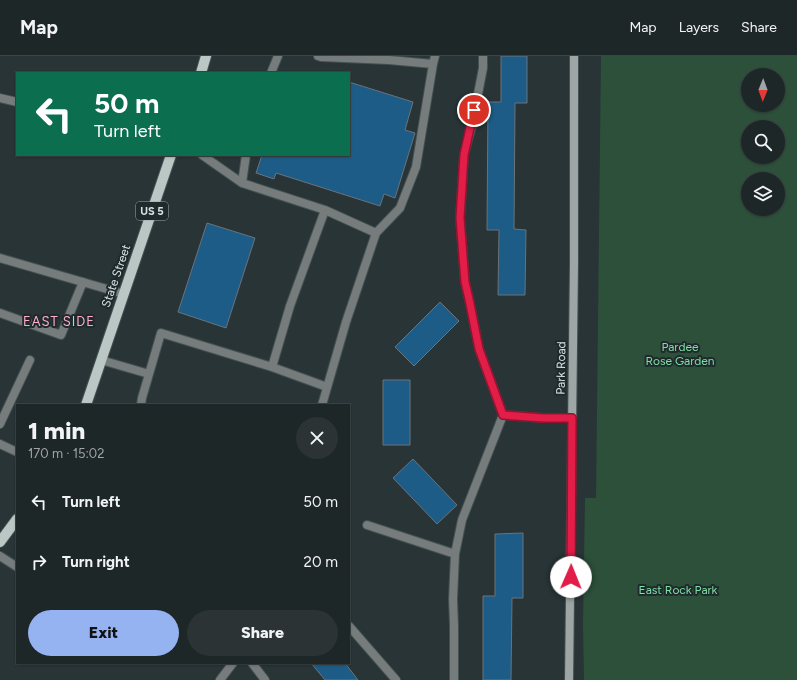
<!DOCTYPE html>
<meta charset="utf-8">
<style>
:root{--surface:#1e2728;--page:#2b3334;--text:#f1f3f6;--muted:#a1a5a8;--line:#3c4445;--accent:#95b2f1}
body{margin:0;font-family:Figtree,sans-serif;background:var(--page);color:var(--text);height:100vh;display:flex;flex-direction:column;font-size:15px;white-space:nowrap}
*{box-sizing:border-box;margin:0}
p{font-size:13px;color:var(--muted)}
.icon{flex:none;width:22px;height:22px;fill:none;stroke:currentColor;stroke-width:2;stroke-linecap:round;stroke-linejoin:round}
.map{position:relative;flex:1;overflow:hidden}
.drawer{position:absolute;left:16px;top:348px;width:334px;height:260px;display:flex;flex-direction:column;background:var(--surface);border-radius:0px;box-shadow:0 1px 3px #0004,0 0 0 1px var(--line)}
.drawer>*{flex:none}
.banner{position:absolute;left:16px;top:16px;width:334px;height:84px;border-radius:0px;box-shadow:0 1px 3px #0004,0 0 0 1px var(--line);background:#0b6e4f;color:#fff;overflow:hidden}
.needle{width:26px;rotate:181deg}
.buttons{position:absolute;left:741px;top:12px;display:grid;gap:8px}
.buttons a{display:grid;place-items:center;width:44px;height:44px;border-radius:50%;background:var(--surface);box-shadow:0 1px 3px #0004,0 0 0 1px var(--line);font-size:20px}
.pin{position:absolute;display:grid;place-items:center;width:34px;height:34px;color:#fff;margin:-17px;border:2px solid #fff;border-radius:50%;box-shadow:0 1px 4px #0007}
.me{position:absolute;width:44px;margin:-22px;rotate:1deg;stroke-linejoin:round;filter:drop-shadow(0 0 3px #0008)}
.turn{display:flex;align-items:center;gap:14px;height:84px;padding:0 12px;font-size:18px}
.turn .icon{width:52px;height:52px;stroke-width:2.5}
.turn b{display:block;font-size:28px;line-height:34px}
.round{display:grid;place-items:center;flex:none;width:42px;height:42px;border-radius:21px;background:var(--page)}
.headline{display:flex;align-items:center;justify-content:space-between;height:68px;padding:0 12px}
h1{font-size:24px;font-weight:800;line-height:30px}
.cta{display:flex;gap:8px;margin-top:auto;padding:8px 12px}
.cta a{flex:1;height:46px;border-radius:24px;background:var(--accent);color:#111;font-size:16px;font-weight:800;line-height:46px;text-align:center}
.cta a+a{background:var(--page);color:var(--text)}
ul{padding:0;list-style:none}
li{display:flex;align-items:center;gap:12px;height:60px;padding:0 12px}
li div{flex:1}
li b{display:block;font-size:15px}
li em{font-style:normal}
header{display:flex;align-items:center;gap:24px;box-sizing:border-box;height:56px;padding:0 20px;background:var(--surface);border-bottom:1px solid var(--line)}
header strong{font-size:19px}
nav{display:flex;gap:22px;margin-inline-start:auto;font-size:14px}
.map>svg:first-child{display:block}
</style>
<header>
<strong>Map</strong>
<nav><a>Map</a><a>Layers</a><a>Share</a></nav>
</header>
<div class="map">
<svg width="797" height="624" viewBox="0 0 797 624">
<rect width="100%" height="100%" fill="#283436"/>
<path fill="#2d503a" fill-rule="evenodd" d="M 601,0 L 797,0 L 797,624 L 584,624 L 583,569 L 585,442 L 596,442 ZM 748,19 L 778,19 L 778,49 L 748,49 ZM 748,71 L 778,71 L 778,101 L 748,101 ZM 748,123 L 778,123 L 778,153 L 748,153 Z"/>
<path fill="#1d5c86" stroke="#6a737b" d="M 501,0 L 527,0 L 527,47 L 515,47 L 514,173 L 526,174 L 525,239 L 498,239 L 499,174 L 487,174 L 488,46 L 501,46 Z
M 349,26 L 413,46 L 405,74 L 415,77 L 395,142 L 384,138 L 380,150 L 276,117 L 274,123 L 256,117 L 262,99 L 349,99 Z
M 207,167 L 255,182 L 226,272 L 178,256 Z
M 440,246 L 459,265 L 414,310 L 395,291 Z
M 383,324 L 410,324 L 410,389 L 383,389 Z
M 413,403 L 457,449 L 437,468 L 393,422 Z
M 523,477 L 523,542 L 512,542 L 511,624 L 483,624 L 483,540 L 495,540 L 495,478 Z
M 311,607 L 345,607 L 358,624 L 325,624 Z"/>
<g fill="none" stroke-linecap="round" stroke-linejoin="round">
<defs>
<path id="lane" d="M 318,0 L 321,1 L 389,4 L 433,8 L 435,0
M 483,0 L 483,12 L 472,69 L 464,99 L 460,162 L 465,226 L 469,243 L 479,293 L 503,359
M 271,17 L 278,0
M 202,99 L 242,127
M 376,177 L 400,152 L 416,111 L 433,8
M 0,202 L 124,238
M 0,257 L 61,279 L 83,226
M 101,304 L 149,318
M 272,311 L 327,331
M 141,349 L 142,342 L 161,277 L 272,311 L 290,250 L 325,154 L 242,127 L 246,99
M 322,349 L 346,266 L 376,177 L 325,154
M 0,368 L 30,304
M 0,388 L 17,396
M 367,469 L 455,498
M 0,500 L 17,511
M 349,570 L 396,624
M 454,624 L 454,570 L 453,543 L 455,498 L 462,464 L 503,359 L 543,362 L 572,362"/>
<path id="street" d="M 0,42 L 17,46
M 252,607 L 265,624
M 220,624 L 233,607"/>
<path id="secondary" d="M 569,624 L 574,207 L 574,0"/>
<path id="primary" d="M 201,17 L 206,0
M 86,349 L 171,99
M 0,486 L 17,463"/>
</defs>
<use href="#lane" stroke="#445052" stroke-width="10"/>
<use href="#street" stroke="#445052" stroke-width="10"/>
<use href="#secondary" stroke="#445052" stroke-width="10"/>
<use href="#primary" stroke="#445052" stroke-width="12"/>
<use href="#lane" stroke="#767c7b" stroke-width="8"/>
<use href="#street" stroke="#767c7b" stroke-width="8"/>
<use href="#secondary" stroke="#9da6a4" stroke-width="8"/>
<use href="#primary" stroke="#bac7c4" stroke-width="10"/>
</g>
<g fill="none" stroke-linecap="round" stroke-linejoin="round">
<defs>
<path id="route" d="M 474,54 L 464,99 L 460,162 L 465,226 L 469,243 L 479,293 L 503,359 L 543,362 L 572,362 L 571,521"/>
</defs>
<use href="#route" stroke="#92132f" stroke-width="10"/>
<use href="#route" stroke="#e11d48" stroke-width="7"/>
</g>
<g text-anchor="middle" stroke-width="4" stroke-linejoin="round" paint-order="stroke">
<rect fill="#1e2a2c" stroke="#a1a9ab" stroke-width="1" x="136" y="146" width="32" height="18" rx="3"/>
<g font-size="11" font-weight="bold" fill="#d9e0e2">
<text x="152" y="159">US 5</text>
</g>
<g font-size="12" fill="#d9e0e2" stroke="#1e2a2c">
<text transform="translate(116 220) rotate(-71)" y="4">State Street</text>
<text transform="translate(561 312) rotate(-89)" y="4">Park Road</text>
</g>
<g font-size="12" fill="#7fdea3" stroke="#1e2a2c">
<text x="680" y="295">Pardee<tspan x="680" dy="14">Rose Garden</tspan></text>
<text x="678" y="538">East Rock Park</text>
</g>
<g font-size="13" letter-spacing="1" fill="#ffadc8" stroke="#1e2a2c">
<text x="59" y="270">EAST SIDE</text>
</g>
</g>
</svg>
<div class="buttons">
<a><svg class="needle" viewBox="-14 -14 28 28"><path d="M0-13l5 13h-10z" fill="#e53935"/><path d="M0 13l5-13h-10z" fill="#a1a5a8"/></svg></a>
<a><svg class="icon" aria-label="search" viewBox="0 0 24 24"><circle cx="10" cy="10" r="6"/><path d="M15 15l6 6"/></svg></a>
<a><svg class="icon" aria-label="layers" viewBox="0 0 24 24"><path d="M12 4l9 5-9 5-9-5zM3 14l9 5 9-5"/></svg></a>
</div>
<div class="pin" style="left:474px;top:54px;background:#d93025"><svg class="icon" aria-label="arrive" viewBox="0 0 24 24"><path d="M6 21V4h12l-3 4 3 4H6"/></svg></div>
<svg class="me" style="left:571px;top:521px" viewBox="-20 -20 40 40"><circle r="19" fill="#fff"/><path d="M0-13L10 11 0 6-10 11z" fill="#e11d48"/></svg>
<div class="banner">
<div class="turn"><svg class="icon" aria-label="left" viewBox="0 0 24 24"><path d="M17 20v-9H6M10 6l-5 5 5 5"/></svg><div><b>50 m</b>Turn left</div></div>
</div>
<section class="drawer">
<div class="headline"><div><h1>1 min</h1><p>170 m · 15:02</p></div><a class="round"><svg class="icon" aria-label="close" viewBox="0 0 24 24"><path d="M6 6l12 12M18 6L6 18"/></svg></a></div>
<ul>
<li><svg class="icon" aria-label="left" viewBox="0 0 24 24"><path d="M17 20v-9H6M10 6l-5 5 5 5"/></svg><div><b>Turn left</b></div><em>50 m</em></li>
<li><svg class="icon" aria-label="right" viewBox="0 0 24 24"><path d="M7 20v-9h11M14 6l5 5-5 5"/></svg><div><b>Turn right</b></div><em>20 m</em></li>
</ul>
<div class="cta"><a>Exit</a><a>Share</a></div>
</section>
</div>
